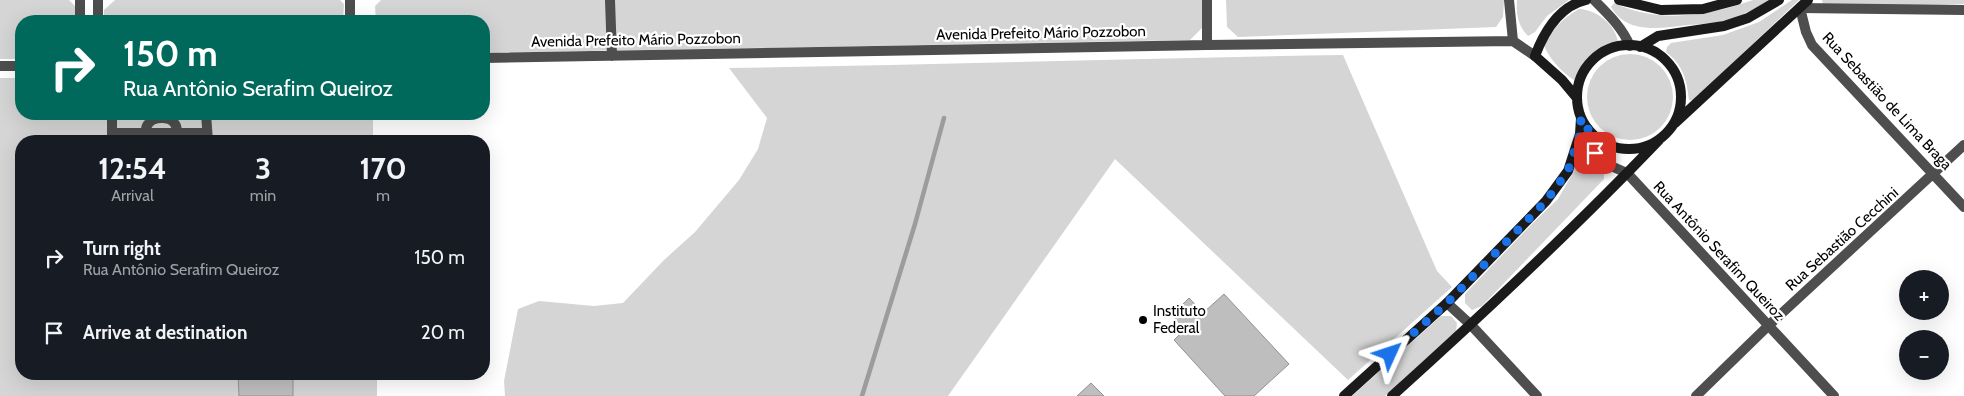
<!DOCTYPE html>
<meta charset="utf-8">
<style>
:root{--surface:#171b24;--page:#20242c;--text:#f1f3f6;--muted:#9ea1a6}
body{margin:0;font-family:Cabin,sans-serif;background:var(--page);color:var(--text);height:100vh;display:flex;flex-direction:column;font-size:19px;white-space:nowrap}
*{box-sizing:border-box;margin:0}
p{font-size:16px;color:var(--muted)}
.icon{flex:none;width:28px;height:28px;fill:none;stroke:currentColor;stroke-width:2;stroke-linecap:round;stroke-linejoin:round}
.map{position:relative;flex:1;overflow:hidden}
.panel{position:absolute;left:15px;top:135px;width:475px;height:245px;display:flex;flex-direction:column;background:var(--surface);border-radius:20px;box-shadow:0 5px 20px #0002}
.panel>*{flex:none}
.banner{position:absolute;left:15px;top:15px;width:475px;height:105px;border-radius:20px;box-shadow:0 5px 20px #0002;background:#00695c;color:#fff;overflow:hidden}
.fabs{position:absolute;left:1899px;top:270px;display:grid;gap:10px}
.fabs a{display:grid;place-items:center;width:50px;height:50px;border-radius:50%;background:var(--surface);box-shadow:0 5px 20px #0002;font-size:25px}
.pin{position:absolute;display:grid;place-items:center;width:42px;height:42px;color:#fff;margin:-21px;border-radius:10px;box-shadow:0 2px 8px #0006}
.me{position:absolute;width:55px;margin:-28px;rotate:48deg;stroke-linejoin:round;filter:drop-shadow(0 0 4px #0008)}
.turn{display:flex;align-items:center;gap:18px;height:105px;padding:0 25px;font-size:22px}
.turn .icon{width:65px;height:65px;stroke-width:2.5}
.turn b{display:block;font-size:35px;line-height:42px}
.eta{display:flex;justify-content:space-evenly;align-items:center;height:85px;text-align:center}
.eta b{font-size:30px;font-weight:700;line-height:35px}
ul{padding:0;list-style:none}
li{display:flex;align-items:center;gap:15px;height:75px;padding:0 25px}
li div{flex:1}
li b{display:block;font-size:19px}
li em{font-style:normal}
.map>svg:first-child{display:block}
</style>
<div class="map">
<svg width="1964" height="396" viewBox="0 0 1964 396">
<rect width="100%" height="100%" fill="#fff"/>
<path fill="#d5d5d5" d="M 0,0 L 69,0 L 75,6 L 75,21 L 21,21 L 21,59 L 0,59 Z
M 115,0 L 340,0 L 344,4 L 343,21 L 104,21 L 104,10 Z
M 381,0 L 1202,0 L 1202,28 L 1190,40 L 484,53 L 484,21 L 376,21 L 375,6 Z
M 1226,0 L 1504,0 L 1503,17 L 1496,27 L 1238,37 L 1227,27 Z
M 1517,0 L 1569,0 L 1547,16 L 1535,32 L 1528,36 C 1518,26 1516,14 1517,0 Z
M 1753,0 L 1772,0 C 1756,8 1740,17 1722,21 C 1711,24 1699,24 1688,25 C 1661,28 1627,35 1611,7 L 1614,3 C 1659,24 1708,16 1753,0 Z
M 1792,0 L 1799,0 L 1693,101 L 1689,100 C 1687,80 1683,65 1666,52 L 1667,47 L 1671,43 L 1723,35 L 1759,22 Z
M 1822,0 L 1964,0 L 1964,4 L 1832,7 L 1823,5 Z
M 1579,9 C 1597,10 1615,24 1618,42 C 1605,44 1592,53 1584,63 C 1580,68 1578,75 1574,80 C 1562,73 1550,59 1544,46 C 1552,29 1563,18 1579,9 Z
M1587 97a43 43 0 1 1 86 0a43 43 0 1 1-86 0Z
M 1343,55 L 1437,271 L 1452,287 L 1348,380 L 1115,159 L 948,396 L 505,396 L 504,381 L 518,309 L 539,301 L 594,306 L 623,303 L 664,260 L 695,232 L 739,180 L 758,149 L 767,118 L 729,68 C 934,65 1139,58 1343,55 Z
M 0,78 L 21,78 L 21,114 L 373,114 L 373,141 L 21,141 L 21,374 L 238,374 L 239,396 L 0,396 Z
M 1584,152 L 1592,164 L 1604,173 L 1604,179 L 1482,306 L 1472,310 L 1465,303 L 1465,294 L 1533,223 L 1558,199 L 1573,173 L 1579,153 Z
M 1441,316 L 1451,316 L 1457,323 L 1456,332 L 1385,396 L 1352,396 Z
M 293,374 L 377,374 L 377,396 L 293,396 Z"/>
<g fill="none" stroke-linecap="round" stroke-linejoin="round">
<path stroke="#9c9c9c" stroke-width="4.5" d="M 862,396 L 915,224 L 944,118"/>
</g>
<path fill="#bebebe" stroke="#929292" d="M 1224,294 L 1289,364 L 1254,396 L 1225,396 L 1174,340 L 1185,329 L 1172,315 L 1189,298 L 1203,313 Z
M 238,374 L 293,374 L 293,396 L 239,396 Z
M 1091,383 L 1104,396 L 1077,396 Z"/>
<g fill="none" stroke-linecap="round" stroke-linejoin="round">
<path stroke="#4e4e4e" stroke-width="10" d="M 206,114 L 208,141
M 112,133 L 207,133
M 112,141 L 112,114
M 150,141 C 130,112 192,109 173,141"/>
<path stroke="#4e4e4e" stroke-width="10" d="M 1800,8 L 1806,32 L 1812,45 L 1964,207
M 1588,129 L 1587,141 L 1604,163 L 1627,173 L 1834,396
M 1447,303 L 1471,325 L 1537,396
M 1696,396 L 1768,326 L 1964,145"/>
<path stroke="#4e4e4e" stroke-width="10" d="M 80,0 L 80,21
M 98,0 L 98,21
M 350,0 L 350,21
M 610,0 L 612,56
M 1207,0 L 1207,45
M 1509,0 L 1513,41
M 1594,0 C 1608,14 1622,27 1630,46
M 1800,8 L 1964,10
M 484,58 L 1207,45 L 1513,41 L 1535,56
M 0,66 L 21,66"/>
<path stroke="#1b1b1b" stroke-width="10" d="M 1619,0 L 1661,10 L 1703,9 L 1737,0
M1577 97a52 52 0 1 1 104 0a52 52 0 1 1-104 0Z
M 1640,47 L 1658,36 L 1724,26 L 1748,18 L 1779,0
M 1577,98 L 1562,80 L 1535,56 C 1544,32 1560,6 1586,0
M 1675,123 L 1808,0
M 1344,396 L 1447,303 L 1546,201 L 1568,171 L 1580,134 L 1581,118
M 1392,396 C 1484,313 1574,229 1659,140"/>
</g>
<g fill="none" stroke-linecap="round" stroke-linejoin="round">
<path stroke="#1a73e8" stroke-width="9" stroke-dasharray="0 16.2" d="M 1390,354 L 1447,303 L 1546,201 L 1568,171 L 1580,134 L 1581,118 L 1588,129 L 1587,141 L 1595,153"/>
</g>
<circle fill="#000" stroke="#fff" stroke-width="2" cx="1143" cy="320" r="5"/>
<g text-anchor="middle" stroke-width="4.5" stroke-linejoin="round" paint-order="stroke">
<g font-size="15" fill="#000" stroke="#fff">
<text transform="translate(1041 33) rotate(-1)" y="5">Avenida Prefeito Mário Pozzobon</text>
<text transform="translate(636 40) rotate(-1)" y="5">Avenida Prefeito Mário Pozzobon</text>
<text transform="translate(1887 101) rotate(47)" y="5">Rua Sebastião de Lima Braga</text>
<text transform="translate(1842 239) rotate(-42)" y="5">Rua Sebastião Cecchini</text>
<text transform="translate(1719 251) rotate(47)" y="5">Rua Antônio Serafim Queiroz</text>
</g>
<g font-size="15" fill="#000" stroke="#fff" text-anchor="start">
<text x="1153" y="316">Instituto<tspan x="1153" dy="17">Federal</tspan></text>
</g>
</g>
</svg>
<div class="fabs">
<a>+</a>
<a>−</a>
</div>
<div class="pin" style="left:1595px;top:153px;background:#d93025"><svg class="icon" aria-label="arrive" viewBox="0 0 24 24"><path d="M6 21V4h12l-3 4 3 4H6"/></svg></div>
<svg class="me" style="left:1390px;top:354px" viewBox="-20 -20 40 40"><path d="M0-17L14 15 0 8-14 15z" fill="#1a73e8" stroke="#fff" stroke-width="4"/></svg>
<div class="banner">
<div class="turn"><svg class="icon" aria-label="right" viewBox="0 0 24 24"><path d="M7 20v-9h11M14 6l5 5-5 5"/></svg><div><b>150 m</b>Rua Antônio Serafim Queiroz</div></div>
</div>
<section class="panel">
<div class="eta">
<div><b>12:54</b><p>Arrival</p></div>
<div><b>3</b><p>min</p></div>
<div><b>170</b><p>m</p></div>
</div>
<ul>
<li><svg class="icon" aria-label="right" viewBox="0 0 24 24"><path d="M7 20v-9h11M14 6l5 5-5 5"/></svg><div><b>Turn right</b><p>Rua Antônio Serafim Queiroz</p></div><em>150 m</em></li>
<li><svg class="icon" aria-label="arrive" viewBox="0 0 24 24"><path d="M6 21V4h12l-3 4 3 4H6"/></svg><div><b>Arrive at destination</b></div><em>20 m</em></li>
</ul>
</section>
</div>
